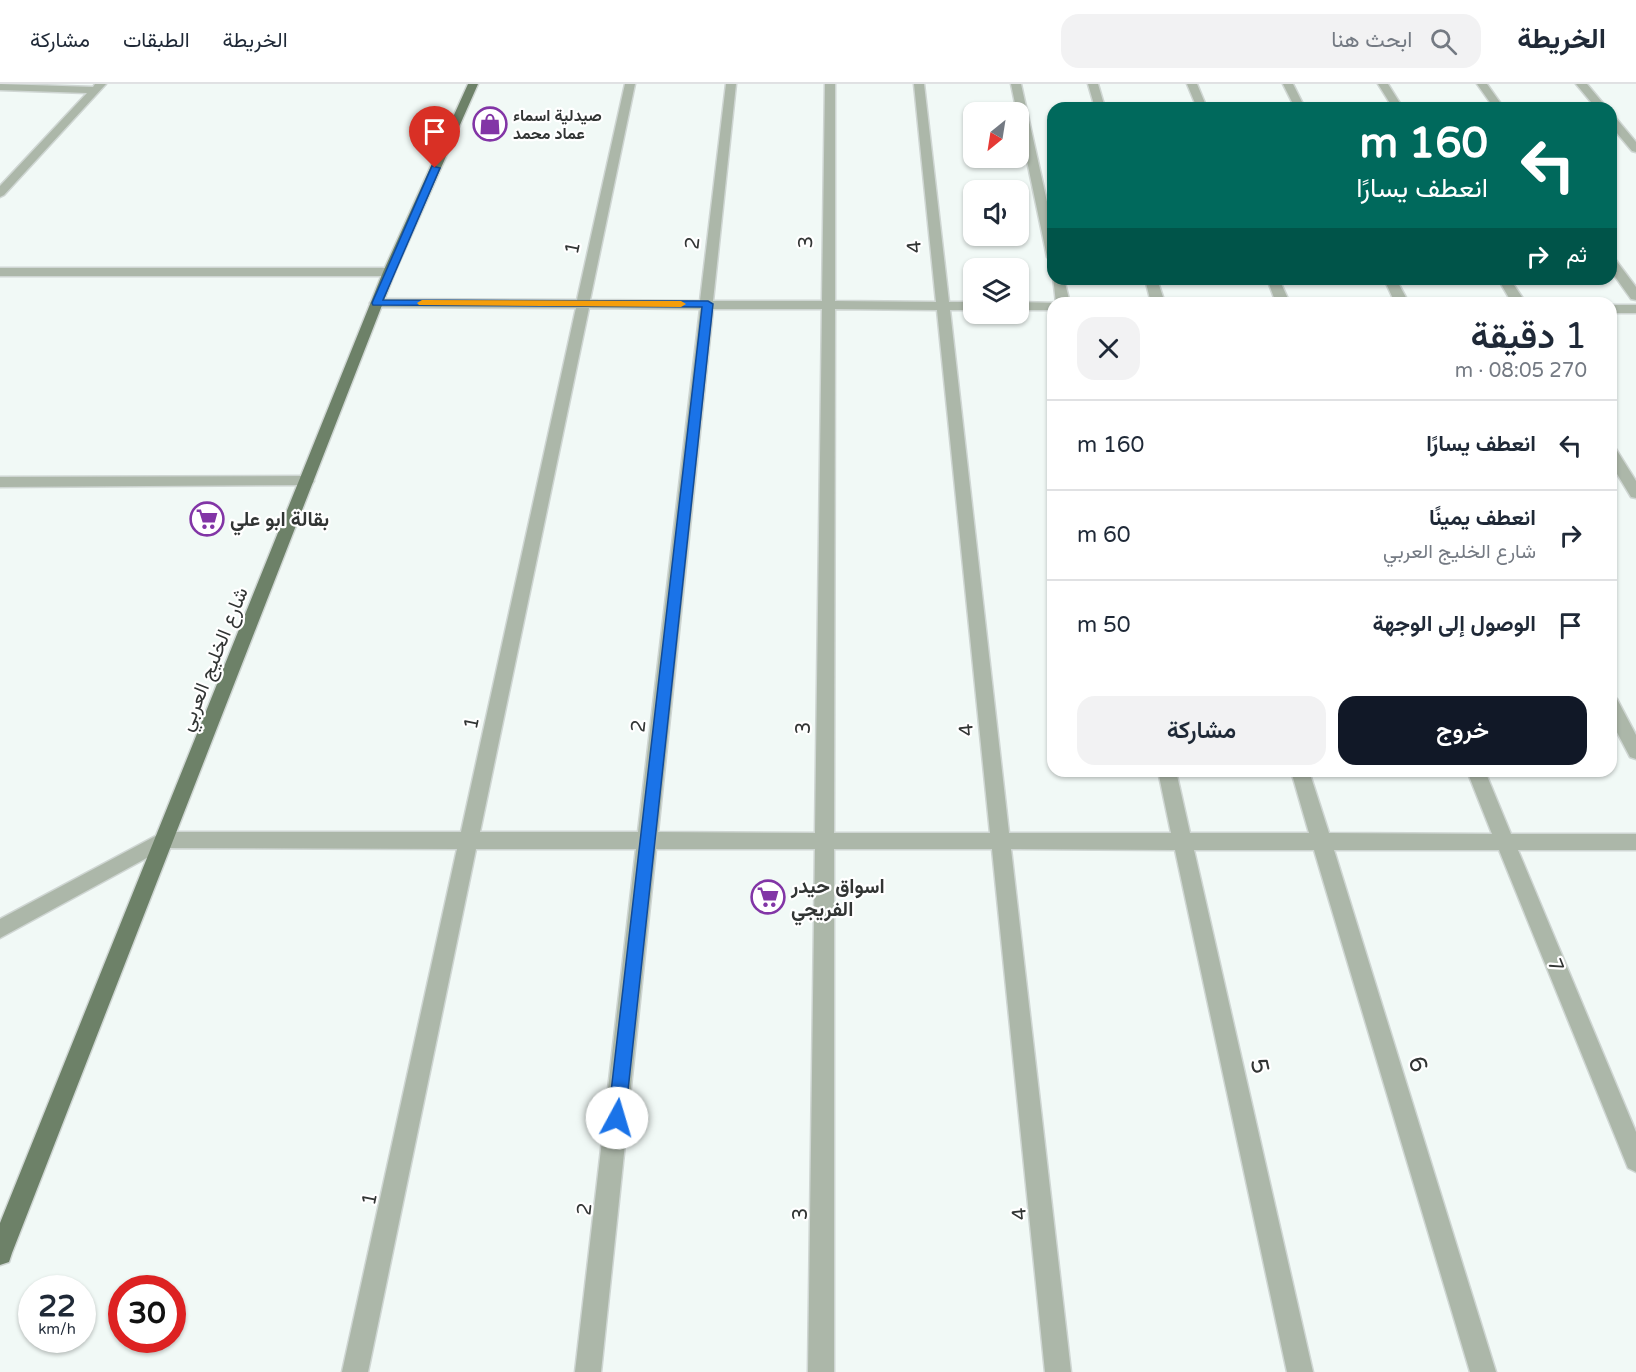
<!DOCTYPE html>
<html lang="ar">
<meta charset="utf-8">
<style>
:root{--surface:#fff;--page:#f2f2f3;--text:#1f2937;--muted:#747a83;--line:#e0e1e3;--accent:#111827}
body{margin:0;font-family:"Varela Round",Vazirmatn,sans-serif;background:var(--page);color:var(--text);direction:rtl;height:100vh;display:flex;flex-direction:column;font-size:22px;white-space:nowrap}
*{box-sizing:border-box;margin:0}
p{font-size:20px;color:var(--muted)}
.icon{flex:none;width:33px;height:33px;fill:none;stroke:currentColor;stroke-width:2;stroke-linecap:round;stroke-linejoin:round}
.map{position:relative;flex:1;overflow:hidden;direction:ltr}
.sheet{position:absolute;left:1047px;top:213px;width:570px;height:480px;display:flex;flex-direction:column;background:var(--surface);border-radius:18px;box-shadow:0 2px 4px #0004;direction:rtl}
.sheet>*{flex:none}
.banner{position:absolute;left:1047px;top:18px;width:570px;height:183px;border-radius:18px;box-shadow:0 2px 4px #0004;direction:rtl;background:#00695c;color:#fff;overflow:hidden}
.needle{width:39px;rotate:210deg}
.tools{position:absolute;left:963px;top:18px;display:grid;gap:12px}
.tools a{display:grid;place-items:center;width:66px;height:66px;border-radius:12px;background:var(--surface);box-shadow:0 2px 4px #0004;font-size:30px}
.speed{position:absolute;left:18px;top:1191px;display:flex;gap:12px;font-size:30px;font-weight:700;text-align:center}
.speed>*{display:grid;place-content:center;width:78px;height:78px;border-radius:50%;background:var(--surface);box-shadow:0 2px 4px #0004;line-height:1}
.speed small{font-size:15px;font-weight:400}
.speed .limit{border:9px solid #d22;background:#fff;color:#111}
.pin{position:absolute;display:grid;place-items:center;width:51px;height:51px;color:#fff;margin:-62px -26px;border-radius:50% 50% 50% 0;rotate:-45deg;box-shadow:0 0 6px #0007}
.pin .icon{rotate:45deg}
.me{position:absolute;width:66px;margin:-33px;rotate:6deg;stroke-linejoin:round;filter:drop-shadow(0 0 4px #0008)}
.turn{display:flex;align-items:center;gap:21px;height:126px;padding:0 30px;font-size:27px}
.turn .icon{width:78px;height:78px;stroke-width:2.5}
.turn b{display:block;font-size:42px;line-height:51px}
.then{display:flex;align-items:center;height:57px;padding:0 30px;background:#0003;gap:12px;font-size:22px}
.round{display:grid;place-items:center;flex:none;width:63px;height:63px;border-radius:18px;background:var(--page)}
.summary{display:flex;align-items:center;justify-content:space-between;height:102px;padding:0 30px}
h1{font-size:36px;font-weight:600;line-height:45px}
.button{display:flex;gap:12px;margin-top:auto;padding:12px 30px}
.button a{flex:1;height:69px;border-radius:18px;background:var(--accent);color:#fff;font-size:24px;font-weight:600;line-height:69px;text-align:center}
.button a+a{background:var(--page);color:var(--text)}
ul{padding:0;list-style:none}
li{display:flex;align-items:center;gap:18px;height:90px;padding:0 30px;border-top:2px solid var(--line)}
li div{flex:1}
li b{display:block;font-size:22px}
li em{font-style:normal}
header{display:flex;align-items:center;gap:36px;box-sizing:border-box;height:84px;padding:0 30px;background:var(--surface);border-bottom:2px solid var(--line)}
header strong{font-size:28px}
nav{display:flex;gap:33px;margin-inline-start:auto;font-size:21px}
.search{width:420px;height:54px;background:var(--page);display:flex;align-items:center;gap:15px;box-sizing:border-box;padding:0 21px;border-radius:18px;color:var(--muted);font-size:22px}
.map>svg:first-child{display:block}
</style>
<header>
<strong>الخريطة</strong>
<div class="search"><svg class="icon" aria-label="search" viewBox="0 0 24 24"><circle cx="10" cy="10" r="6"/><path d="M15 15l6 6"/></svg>ابحث هنا</div>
<nav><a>الخريطة</a><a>الطبقات</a><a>مشاركة</a></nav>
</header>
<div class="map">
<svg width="1636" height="1288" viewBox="0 0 1636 1288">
<rect width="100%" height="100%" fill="#f1f9f6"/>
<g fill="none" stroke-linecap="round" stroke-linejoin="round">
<defs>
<path id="minor" d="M 0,0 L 93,3 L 95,0 L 106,0 L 4,111 L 0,113 L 0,102 L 87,9 L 0,6 Z
M 625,0 L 635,0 L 590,216 L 700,217 L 726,0 L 736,0 L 713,217 L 822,217 L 825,0 L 835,0 L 835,217 L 936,218 L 914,0 L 924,0 L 949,218 L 974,218 L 974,226 L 950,226 L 1009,749 L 1171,749 L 1158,687 L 1176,687 L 1190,749 L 1309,749 L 1291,687 L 1309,687 L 1329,749 L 1492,750 L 1467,687 L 1485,687 L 1511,750 L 1636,750 L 1636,766 L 1518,766 L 1636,1048 L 1636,1088 L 1628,1084 L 1499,766 L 1334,766 L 1496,1288 L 1470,1288 L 1314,766 L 1194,766 L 1313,1288 L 1287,1288 L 1175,766 L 1011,765 L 1071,1288 L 1045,1288 L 992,765 L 834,765 L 834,1288 L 808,1288 L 815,765 L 656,765 L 601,1288 L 575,1288 L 636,765 L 476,765 L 368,1288 L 342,1288 L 457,765 L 165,764 L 0,854 L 0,835 L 163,748 L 461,748 L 576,224 L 377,223 L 370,219 L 377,215 L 577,216 ZM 589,224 L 700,225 L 638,748 L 480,748 ZM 713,225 L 822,225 L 815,749 L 658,748 ZM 835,225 L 937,226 L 990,749 L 834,749 Z
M 1011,0 L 1021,0 L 1053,145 L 1053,177 L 1047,173 Z
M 1088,0 L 1098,0 L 1105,24 L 1095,24 Z
M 1187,0 L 1197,0 L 1207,24 L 1197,24 Z
M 1283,0 L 1293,0 L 1305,24 L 1295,24 Z
M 1378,0 L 1388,0 L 1403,24 L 1393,24 Z
M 1477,0 L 1487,0 L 1504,24 L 1494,24 Z
M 1576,0 L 1587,0 L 1607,24 L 1596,24 Z
M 1611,32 L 1615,33 L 1636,58 L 1636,68 L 1632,67 L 1611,42 Z
M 1611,174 L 1615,175 L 1636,203 L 1636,216 L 1631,215 L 1611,187 Z
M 0,184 L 389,184 L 395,188 L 389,192 L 0,192 Z
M 1053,193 L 1064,195 L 1070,219 L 1053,219 L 1053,226 L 1018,226 L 1018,218 L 1056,219 Z
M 1145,195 L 1157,195 L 1165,219 L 1151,219 Z
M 1267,195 L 1279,195 L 1290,219 L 1276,219 Z
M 1384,195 L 1396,195 L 1409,219 L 1395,219 Z
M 1498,195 L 1510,195 L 1526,219 L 1512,219 Z
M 1611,221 L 1636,221 L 1636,229 L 1611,229 Z
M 1611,363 L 1616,365 L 1636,397 L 1636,414 L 1631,413 L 1611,380 Z
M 306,392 L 314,397 L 311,401 L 0,403 L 0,393 Z
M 1611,613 L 1617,615 L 1636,651 L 1636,675 L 1630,673 L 1611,637 Z"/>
<path id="major" d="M 468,0 L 478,0 L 395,188 L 12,1169 L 9,1178 L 0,1181 L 0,1139 L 383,188 Z"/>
</defs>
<use href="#minor" stroke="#cfd6d3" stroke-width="3"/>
<use href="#major" stroke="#cfd6d3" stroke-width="3"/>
<use href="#minor" fill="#acb7a9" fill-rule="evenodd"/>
<use href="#major" fill="#6d8168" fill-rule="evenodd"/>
</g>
<path fill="#1a73e8" stroke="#114b97" stroke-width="1.5" d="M 432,82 L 440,84 L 383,216 L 708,217 L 713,220 L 625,1034 L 623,1040 L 617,1043 L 611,1040 L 608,1034 L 702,223 L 373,221 L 372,219 Z"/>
<path fill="#f59e0b" d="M 422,216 L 681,217 L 686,220 L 681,223 L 419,221 L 417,219 Z"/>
<defs>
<symbol id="shop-ring" viewBox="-11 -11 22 22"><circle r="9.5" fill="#fff" stroke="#8235a6" stroke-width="1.5"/><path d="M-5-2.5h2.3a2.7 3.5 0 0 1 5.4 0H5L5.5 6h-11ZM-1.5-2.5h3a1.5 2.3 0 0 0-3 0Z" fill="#8235a6"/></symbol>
<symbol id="supermarket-ring" viewBox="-11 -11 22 22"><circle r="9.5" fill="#fff" stroke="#8235a6" stroke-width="1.5"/><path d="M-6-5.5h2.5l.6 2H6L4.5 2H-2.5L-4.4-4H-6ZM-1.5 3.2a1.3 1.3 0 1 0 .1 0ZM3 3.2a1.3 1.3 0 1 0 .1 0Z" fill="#8235a6"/></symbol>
</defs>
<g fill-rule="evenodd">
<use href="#shop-ring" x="471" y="21" width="38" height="38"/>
<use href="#supermarket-ring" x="188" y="416" width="38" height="38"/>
<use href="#supermarket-ring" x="749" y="794" width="38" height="38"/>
</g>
<g text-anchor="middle" stroke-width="4.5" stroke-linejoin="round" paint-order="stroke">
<g font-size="16" font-weight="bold" fill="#323534" stroke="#fff" text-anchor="start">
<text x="513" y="37">صيدلية اسماء<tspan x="513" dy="18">عماد محمد</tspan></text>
</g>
<g font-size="20" fill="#323534" stroke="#fff">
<text transform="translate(805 158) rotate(-89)" y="7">3</text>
<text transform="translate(692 159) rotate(-84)" y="7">2</text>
<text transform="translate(914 163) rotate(-96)" y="7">4</text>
<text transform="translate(572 164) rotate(-78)" y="7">1</text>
<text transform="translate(213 575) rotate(-68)" y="7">شارع الخليج العربي</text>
<text transform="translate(471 639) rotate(-78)" y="7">1</text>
<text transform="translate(638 642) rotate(-84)" y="7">2</text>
<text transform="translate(803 644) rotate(-90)" y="7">3</text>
<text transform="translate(966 646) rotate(-96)" y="7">4</text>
<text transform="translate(1556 881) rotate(68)" y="7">7</text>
<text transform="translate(369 1115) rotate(-78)" y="7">1</text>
<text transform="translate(584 1125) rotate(-84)" y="7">2</text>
<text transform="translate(800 1130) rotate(-90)" y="7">3</text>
<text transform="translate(1019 1130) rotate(-96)" y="7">4</text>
</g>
<g font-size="20" font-weight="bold" fill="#323534" stroke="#fff" text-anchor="start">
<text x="230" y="442">بقالة ابو علي</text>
<text x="791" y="809">اسواق حيدر<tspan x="791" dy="23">الفريجي</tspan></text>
</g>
<g font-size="24" fill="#323534" stroke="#fff">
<text transform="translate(1418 980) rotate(73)" y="8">6</text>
<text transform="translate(1260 982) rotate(78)" y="8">5</text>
</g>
</g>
</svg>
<div class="tools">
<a><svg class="needle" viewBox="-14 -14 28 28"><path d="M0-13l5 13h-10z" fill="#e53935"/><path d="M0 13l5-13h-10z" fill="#747a83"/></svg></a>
<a><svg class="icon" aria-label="sound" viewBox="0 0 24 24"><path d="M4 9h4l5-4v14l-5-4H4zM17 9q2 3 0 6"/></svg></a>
<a><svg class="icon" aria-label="layers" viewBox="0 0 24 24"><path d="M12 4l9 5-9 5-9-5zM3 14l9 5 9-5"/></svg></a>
</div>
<div class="speed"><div>22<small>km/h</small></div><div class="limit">30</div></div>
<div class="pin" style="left:435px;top:84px;background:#d93025"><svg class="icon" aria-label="arrive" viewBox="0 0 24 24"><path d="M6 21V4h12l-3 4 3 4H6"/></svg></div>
<svg class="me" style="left:617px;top:1034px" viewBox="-20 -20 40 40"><circle r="19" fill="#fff"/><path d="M0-13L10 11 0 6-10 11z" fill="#1a73e8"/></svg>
<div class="banner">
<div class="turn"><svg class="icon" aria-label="left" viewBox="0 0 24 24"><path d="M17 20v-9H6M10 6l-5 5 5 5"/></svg><div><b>160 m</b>انعطف يسارًا</div></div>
<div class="then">ثم<svg class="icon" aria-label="right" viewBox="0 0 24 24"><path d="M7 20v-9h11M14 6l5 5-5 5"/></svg></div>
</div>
<section class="sheet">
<div class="summary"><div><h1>1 دقيقة</h1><p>270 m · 08:05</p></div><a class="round"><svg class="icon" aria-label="close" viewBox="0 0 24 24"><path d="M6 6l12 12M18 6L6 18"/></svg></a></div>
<ul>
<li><svg class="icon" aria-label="left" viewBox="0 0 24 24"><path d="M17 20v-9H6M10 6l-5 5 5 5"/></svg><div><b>انعطف يسارًا</b></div><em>160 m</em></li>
<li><svg class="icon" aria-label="right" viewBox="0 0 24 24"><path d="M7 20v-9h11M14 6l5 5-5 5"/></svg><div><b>انعطف يمينًا</b><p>شارع الخليج العربي</p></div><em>60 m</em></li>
<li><svg class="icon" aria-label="arrive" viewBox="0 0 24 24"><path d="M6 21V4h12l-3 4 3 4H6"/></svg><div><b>الوصول إلى الوجهة</b></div><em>50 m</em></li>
</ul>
<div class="button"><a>خروج</a><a>مشاركة</a></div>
</section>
</div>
